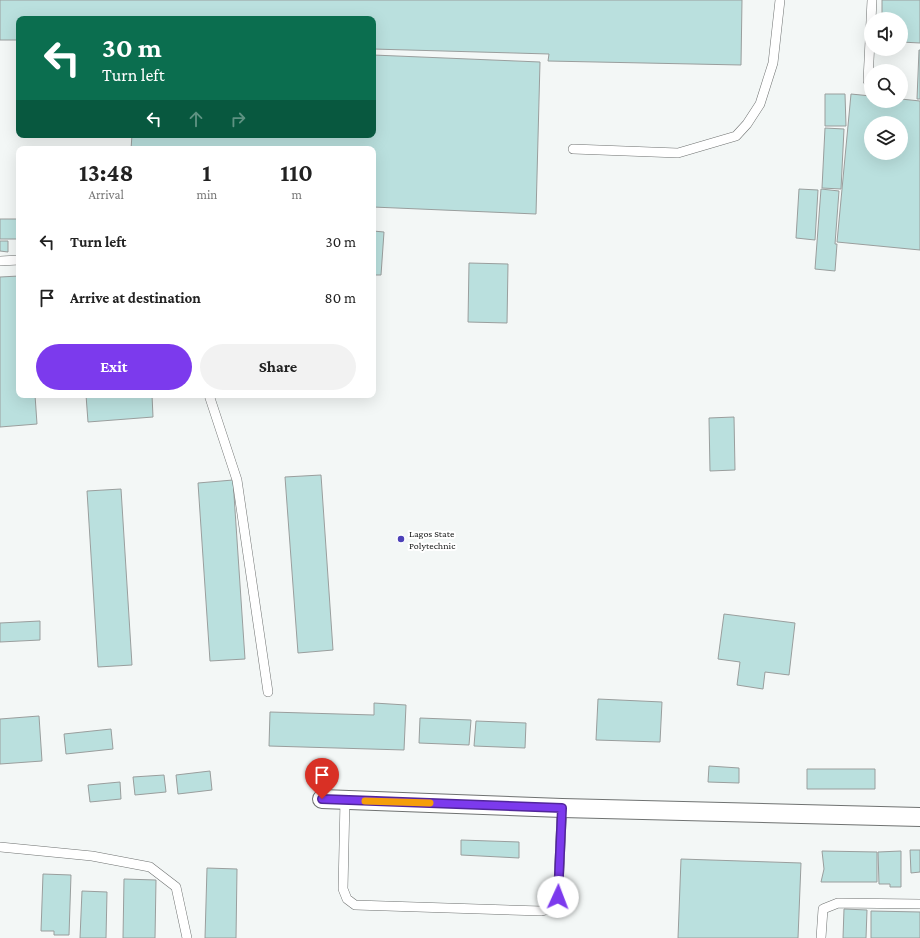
<!DOCTYPE html>
<style>
:root{--surface:#fff;--page:#f2f2f2;--text:#222;--muted:#767676;--accent:#7c3aed}
body{margin:0;font-family:"Crimson Pro",serif;background:var(--page);color:var(--text);height:100vh;display:flex;flex-direction:column;font-size:15px;white-space:nowrap}
*{box-sizing:border-box;margin:0}
p{font-size:13px;color:var(--muted)}
.icon{flex:none;width:22px;height:22px;fill:none;stroke:currentColor;stroke-width:2;stroke-linecap:round;stroke-linejoin:round}
.map{position:relative;flex:1;overflow:hidden}
.sheet{position:absolute;left:16px;top:146px;width:360px;height:252px;display:flex;flex-direction:column;background:var(--surface);border-radius:8px;box-shadow:0 4px 16px #0002}
.sheet>*{flex:none}
.guide{position:absolute;left:16px;top:16px;width:360px;height:122px;border-radius:8px;box-shadow:0 4px 16px #0002;background:#0b6e4f;color:#fff;overflow:hidden}
.fabs{position:absolute;left:864px;top:12px;display:grid;gap:8px}
.fabs a{display:grid;place-items:center;width:44px;height:44px;border-radius:50%;background:var(--surface);box-shadow:0 4px 16px #0002;font-size:20px}
.pin{position:absolute;display:grid;place-items:center;width:34px;height:34px;color:#fff;margin:-41px -17px;border-radius:50% 50% 50% 0;rotate:-45deg;box-shadow:0 0 4px #0007}
.pin .icon{rotate:45deg}
.me{position:absolute;width:44px;margin:-22px;rotate:2deg;stroke-linejoin:round;filter:drop-shadow(0 0 3px #0008)}
.turn{display:flex;align-items:center;gap:14px;height:84px;padding:0 20px;font-size:18px}
.turn .icon{width:52px;height:52px;stroke-width:2.5}
.turn b{display:block;font-size:28px;line-height:34px}
.lanes{display:flex;align-items:center;height:38px;padding:0 20px;background:#0003;justify-content:center;gap:20px;direction:ltr}
.lanes .off{opacity:.35}
.eta{display:flex;justify-content:space-evenly;align-items:center;height:68px;text-align:center}
.eta b{font-size:24px;font-weight:700;line-height:28px}
.primary-button{display:flex;gap:8px;margin-top:auto;padding:8px 20px}
.primary-button a{flex:1;height:46px;border-radius:24px;background:var(--accent);color:#fff;font-size:16px;font-weight:700;line-height:46px;text-align:center}
.primary-button a+a{background:var(--page);color:var(--text)}
ul{padding:0;list-style:none}
li{display:flex;align-items:center;gap:12px;height:56px;padding:0 20px}
li div{flex:1}
li b{display:block;font-size:15px}
li em{font-style:normal}
.map>svg:first-child{display:block}
</style>
<div class="map">
<svg width="920" height="938" viewBox="0 0 920 938">
<rect width="100%" height="100%" fill="#f3f7f6"/>
<path fill="#bae0de" stroke="#9a9e9d" fill-rule="evenodd" d="M 0,0 L 742,0 L 741,65 L 548,61 L 549,54 L 373,49 L 373,19 L 19,19 L 19,40 L 0,40 Z
M 882,0 L 920,0 L 920,43 L 901,42 L 901,19 L 882,19 Z
M 919,50 L 920,50 L 920,99 L 917,99 Z
M 373,55 L 540,62 L 536,214 L 373,207 L 373,149 L 131,149 L 132,135 L 373,135 Z
M 825,94 L 845,94 L 846,126 L 825,126 Z
M 851,94 L 871,96 L 871,101 L 901,101 L 901,99 L 920,101 L 920,250 L 837,242 ZM 871,123 L 901,123 L 901,153 L 871,153 Z
M 825,128 L 844,129 L 841,189 L 822,188 Z
M 799,189 L 818,190 L 815,240 L 796,238 Z
M 821,189 L 839,191 L 835,244 L 837,244 L 835,271 L 815,269 Z
M 0,219 L 19,219 L 19,239 L 0,239 Z
M 373,231 L 384,232 L 381,275 L 373,275 Z
M 0,241 L 8,241 L 8,252 L 0,251 Z
M 469,263 L 508,264 L 507,323 L 468,322 Z
M 19,276 L 19,395 L 35,395 L 37,424 L 0,427 L 0,277 Z
M 86,395 L 152,395 L 153,417 L 88,422 Z
M 734,417 L 735,470 L 710,471 L 709,418 Z
M 321,475 L 333,650 L 298,653 L 285,477 Z
M 233,480 L 245,659 L 210,661 L 198,483 Z
M 121,489 L 132,665 L 98,667 L 87,491 Z
M 724,614 L 795,623 L 789,675 L 765,672 L 763,689 L 737,685 L 740,662 L 718,659 Z
M 40,621 L 40,640 L 0,642 L 0,623 Z
M 598,699 L 662,702 L 660,742 L 596,740 Z
M 374,703 L 406,705 L 404,750 L 269,746 L 270,712 L 374,715 Z
M 39,716 L 42,761 L 0,764 L 0,719 Z
M 420,718 L 471,720 L 469,745 L 419,743 Z
M 476,721 L 526,723 L 525,748 L 474,746 Z
M 111,729 L 113,749 L 66,754 L 64,734 Z
M 709,766 L 739,768 L 739,783 L 708,782 Z
M 807,769 L 875,769 L 875,789 L 807,789 Z
M 210,771 L 212,790 L 178,794 L 176,775 Z
M 164,775 L 166,792 L 135,795 L 133,777 Z
M 120,782 L 121,799 L 90,802 L 88,785 Z
M 461,840 L 519,842 L 519,858 L 461,855 Z
M 910,850 L 920,850 L 920,872 L 911,873 Z
M 822,851 L 877,852 L 877,882 L 821,882 L 824,869 Z
M 901,851 L 901,887 L 890,887 L 890,884 L 879,884 L 878,852 Z
M 681,859 L 801,863 L 798,938 L 678,938 Z
M 207,868 L 237,869 L 236,938 L 205,938 Z
M 43,874 L 71,875 L 69,935 L 54,935 L 54,931 L 41,931 Z
M 124,879 L 156,880 L 155,938 L 123,938 Z
M 82,891 L 107,892 L 106,938 L 80,938 Z
M 844,909 L 867,910 L 866,938 L 843,938 Z
M 871,911 L 920,912 L 920,938 L 871,938 Z"/>
<g fill="none" stroke-linecap="round" stroke-linejoin="round">
<defs>
<path id="lane" d="M 868,81 L 872,0
M 573,149 L 678,153 L 736,136 L 747,124 L 760,104 L 773,63 L 780,0
M 0,261 L 19,260
M 209,395 L 237,480 L 268,692
M 345,800 L 343,889 L 347,899 L 355,905 L 542,911 L 553,908 L 558,897 L 562,808
M 0,847 L 92,856 L 150,867 L 176,887 L 187,938
M 821,938 L 823,909 L 838,903 L 920,904"/>
<path id="street" d="M 322,799 L 562,808 L 920,817"/>
</defs>
<use href="#lane" stroke="#6f7271" stroke-width="10"/>
<use href="#street" stroke="#6f7271" stroke-width="20"/>
<use href="#lane" stroke="#fff" stroke-width="9"/>
<use href="#street" stroke="#fff" stroke-width="18"/>
</g>
<g fill="none" stroke-linecap="round" stroke-linejoin="round">
<defs>
<path id="route" d="M 322,799 L 562,808 L 558,897"/>
</defs>
<use href="#route" stroke="#51269a" stroke-width="10"/>
<use href="#route" stroke="#7c3aed" stroke-width="7"/>
<path stroke="#f59e0b" stroke-width="7" d="M 365,801 L 430,803"/>
</g>
<circle fill="#4c41b8" stroke="#fff" stroke-width="1.5" cx="401" cy="539" r="4"/>
<g text-anchor="middle" stroke-width="4" stroke-linejoin="round" paint-order="stroke">
<g font-size="10" fill="#191b1a" stroke="#fff" text-anchor="start">
<text x="409" y="537">Lagos State<tspan x="409" dy="12">Polytechnic</tspan></text>
</g>
</g>
</svg>
<div class="fabs">
<a><svg class="icon" aria-label="sound" viewBox="0 0 24 24"><path d="M4 9h4l5-4v14l-5-4H4zM17 9q2 3 0 6"/></svg></a>
<a><svg class="icon" aria-label="search" viewBox="0 0 24 24"><circle cx="10" cy="10" r="6"/><path d="M15 15l6 6"/></svg></a>
<a><svg class="icon" aria-label="layers" viewBox="0 0 24 24"><path d="M12 4l9 5-9 5-9-5zM3 14l9 5 9-5"/></svg></a>
</div>
<div class="pin" style="left:322px;top:799px;background:#d93025"><svg class="icon" aria-label="arrive" viewBox="0 0 24 24"><path d="M6 21V4h12l-3 4 3 4H6"/></svg></div>
<svg class="me" style="left:558px;top:897px" viewBox="-20 -20 40 40"><circle r="19" fill="#fff"/><path d="M0-13L10 11 0 6-10 11z" fill="#7c3aed"/></svg>
<div class="guide">
<div class="turn"><svg class="icon" aria-label="left" viewBox="0 0 24 24"><path d="M17 20v-9H6M10 6l-5 5 5 5"/></svg><div><b>30 m</b>Turn left</div></div>
<div class="lanes"><svg class="icon" aria-label="left" viewBox="0 0 24 24"><path d="M17 20v-9H6M10 6l-5 5 5 5"/></svg><svg class="icon off" aria-label="ahead" viewBox="0 0 24 24"><path d="M12 20V5M6 11l6-6 6 6"/></svg><svg class="icon off" aria-label="right" viewBox="0 0 24 24"><path d="M7 20v-9h11M14 6l5 5-5 5"/></svg></div>
</div>
<section class="sheet">
<div class="eta">
<div><b>13:48</b><p>Arrival</p></div>
<div><b>1</b><p>min</p></div>
<div><b>110</b><p>m</p></div>
</div>
<ul>
<li><svg class="icon" aria-label="left" viewBox="0 0 24 24"><path d="M17 20v-9H6M10 6l-5 5 5 5"/></svg><div><b>Turn left</b></div><em>30 m</em></li>
<li><svg class="icon" aria-label="arrive" viewBox="0 0 24 24"><path d="M6 21V4h12l-3 4 3 4H6"/></svg><div><b>Arrive at destination</b></div><em>80 m</em></li>
</ul>
<div class="primary-button"><a>Exit</a><a>Share</a></div>
</section>
</div>
